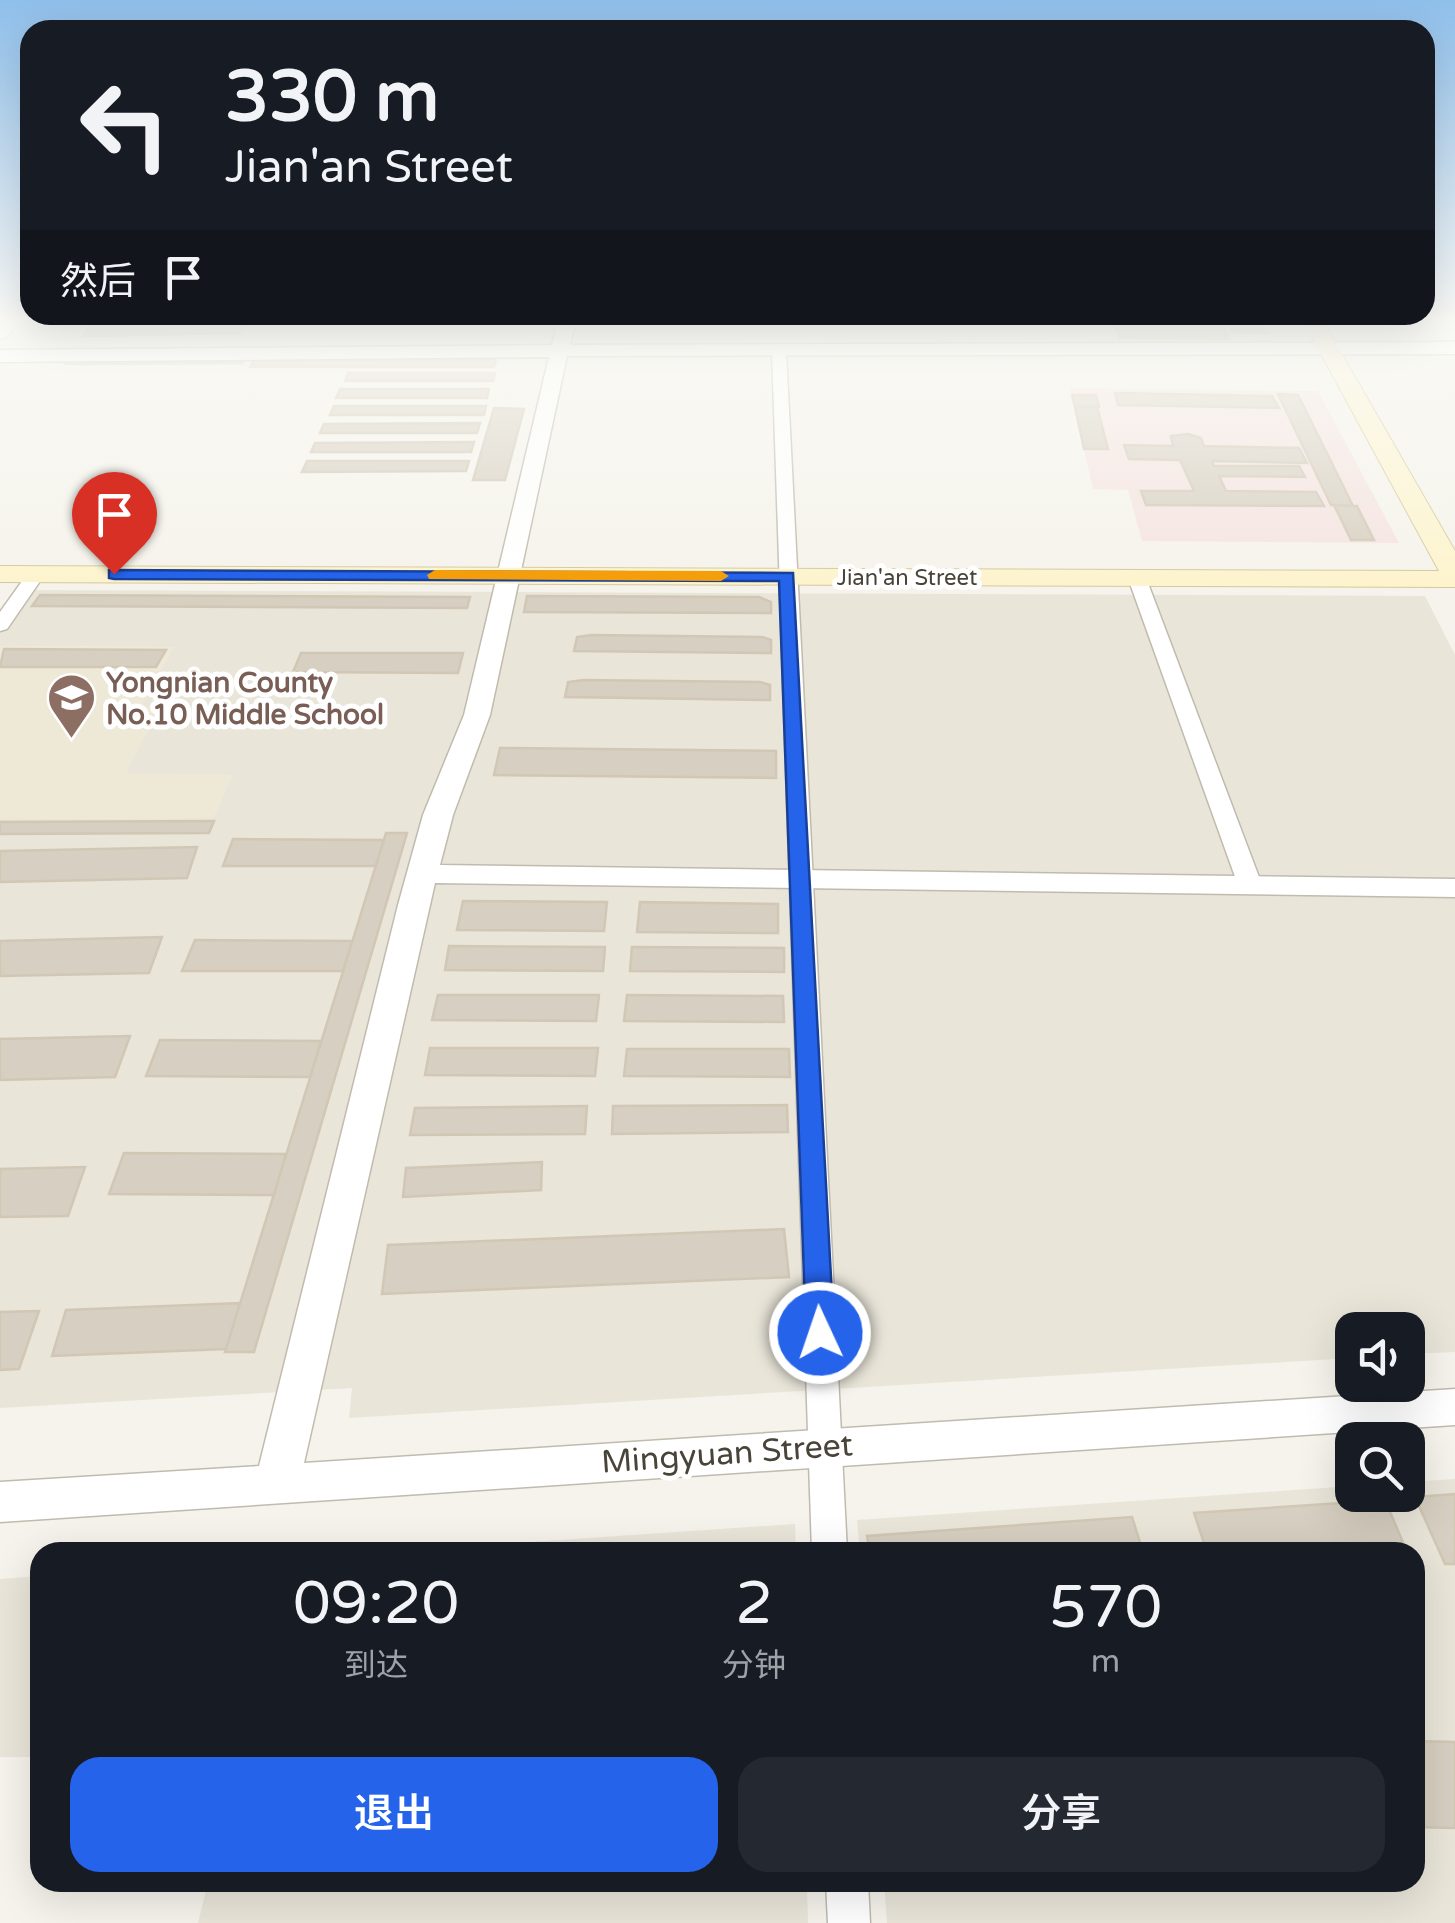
<!DOCTYPE html>
<html lang="zh">
<meta charset="utf-8">
<style>
:root{--surface:#171b24;--page:#242831;--text:#f1f3f6;--muted:#9ea1a6;--accent:#2563eb}
body{margin:0;font-family:"Varela Round","Noto Sans SC",sans-serif;background:var(--page);color:var(--text);height:100vh;display:flex;flex-direction:column;font-size:38px;white-space:nowrap}
*{box-sizing:border-box;margin:0}
p{font-size:32px;color:var(--muted)}
.icon{flex:none;width:55px;height:55px;fill:none;stroke:currentColor;stroke-width:2;stroke-linecap:round;stroke-linejoin:round}
.map{position:relative;flex:1;overflow:hidden}
.sheet{position:absolute;left:30px;top:1542px;width:1395px;height:350px;display:flex;flex-direction:column;background:var(--surface);border-radius:30px;box-shadow:0 10px 40px #0002}
.sheet>*{flex:none}
.guide{position:absolute;left:20px;top:20px;width:1415px;height:305px;border-radius:30px;box-shadow:0 10px 40px #0002;background:#171b24;color:var(--text);overflow:hidden}
.controls{position:absolute;left:1335px;top:1312px;display:grid;gap:20px}
.controls a{display:grid;place-items:center;width:90px;height:90px;border-radius:20px;background:var(--surface);box-shadow:0 10px 40px #0002;font-size:50px}
.pin{position:absolute;display:grid;place-items:center;width:85px;height:85px;color:#fff;margin:-102px -42px;border-radius:50% 50% 50% 0;rotate:-45deg;box-shadow:0 0 10px #0007}
.pin .icon{rotate:45deg}
.me{position:absolute;width:110px;margin:-55px;rotate:357deg;stroke-linejoin:round;filter:drop-shadow(0 0 8px #0008)}
.turn{display:flex;align-items:center;gap:35px;height:210px;padding:0 40px;font-size:45px}
.turn .icon{width:130px;height:130px;stroke-width:2.5}
.turn b{display:block;font-size:70px;line-height:85px}
.then{display:flex;align-items:center;height:95px;padding:0 40px;background:#0003;gap:20px;font-size:38px}
.eta{display:flex;justify-content:space-evenly;align-items:center;height:170px;text-align:center}
.eta b{font-size:60px;font-weight:600;line-height:70px}
.action{display:flex;gap:20px;margin-top:auto;padding:20px 40px}
.action a{flex:1;height:115px;border-radius:30px;background:var(--accent);color:#fff;font-size:40px;font-weight:600;line-height:115px;text-align:center}
.action a+a{background:var(--page);color:var(--text)}
.map>svg:first-child{display:block}
</style>
<div class="map">
<svg width="1455" height="1923" viewBox="0 0 1455 1923">
<rect width="100%" height="100%" fill="#f5f3eb"/>
<path fill="#e9e5d9" d="M 17,590 L 1425,596 L 1455,655 L 1455,1352 L 1408,1354 L 1408,1330 L 1352,1330 L 1352,1358 L 349,1418 L 352,1388 L 0,1408 L 0,819 L 213,818 L 232,775 L 125,774 L 159,709 L 141,707 L 173,647 L 0,646 L 0,614 Z
M 1455,1479 L 1455,1923 L 887,1923 L 884,1883 L 1415,1882 L 1415,1552 L 860,1552 L 857,1520 L 1352,1486 L 1352,1495 L 1408,1495 L 1408,1482 Z
M 795,1524 L 796,1552 L 383,1552 Z
M 40,1576 L 40,1757 L 0,1757 L 0,1579 Z
M 208,1882 L 807,1883 L 808,1923 L 198,1923 Z"/>
<path fill="#eee8d6" d="M 0,646 L 174,647 L 142,706 L 160,707 L 126,773 L 232,775 L 213,818 L 0,819 Z"/>
<path fill="#f5e3e0" d="M 1070,388 L 1318,391 L 1399,543 L 1142,541 L 1128,490 L 1093,489 Z"/>
<path fill="#d7cfc1" stroke="#d1c7b4" stroke-width="2.5" d="M 93,321 L 244,321 L 239,333 L 83,336 Z
M 1228,321 L 1262,321 L 1268,333 L 1232,332 Z
M 1114,324 L 1222,325 L 1230,339 L 1120,338 Z
M 244,359 L 242,363 L 65,364 L 67,360 Z
M 254,359 L 496,359 L 494,367 L 250,367 Z
M 348,373 L 495,373 L 493,381 L 345,381 Z
M 340,389 L 489,389 L 487,398 L 336,398 Z
M 1115,393 L 1272,396 L 1279,408 L 1118,405 Z
M 1278,394 L 1298,395 L 1353,506 L 1331,505 Z
M 1072,395 L 1096,395 L 1099,407 L 1075,407 Z
M 334,406 L 486,406 L 484,415 L 330,415 Z
M 1075,407 L 1097,407 L 1108,449 L 1084,449 Z
M 494,408 L 524,409 L 505,480 L 473,480 Z
M 480,423 L 477,433 L 320,433 L 324,424 Z
M 1188,434 L 1201,438 L 1204,446 L 1299,448 L 1307,463 L 1212,461 L 1214,466 L 1299,466 L 1305,477 L 1219,476 L 1226,491 L 1316,492 L 1324,506 L 1146,505 L 1141,491 L 1194,491 L 1180,460 L 1129,459 L 1124,445 L 1173,446 L 1171,436 Z
M 474,442 L 471,452 L 311,452 L 315,443 Z
M 307,461 L 469,461 L 466,471 L 302,472 Z
M 1334,505 L 1357,506 L 1374,540 L 1351,540 Z
M 40,595 L 470,597 L 467,608 L 32,606 Z
M 527,596 L 759,597 L 771,602 L 771,613 L 524,612 Z
M 591,635 L 762,637 L 771,640 L 771,653 L 574,651 L 577,637 Z
M 4,649 L 166,650 L 156,667 L 0,667 Z
M 301,653 L 463,653 L 458,673 L 293,672 Z
M 583,680 L 760,682 L 770,685 L 770,700 L 565,697 L 568,682 Z
M 500,748 L 776,751 L 776,778 L 494,775 Z
M 214,821 L 209,833 L 0,834 L 0,822 Z
M 386,833 L 407,833 L 254,1352 L 225,1352 Z
M 233,839 L 384,840 L 376,866 L 223,866 Z
M 197,847 L 187,878 L 0,882 L 0,851 Z
M 463,901 L 607,902 L 604,931 L 457,930 Z
M 640,902 L 778,904 L 778,933 L 637,932 Z
M 162,937 L 149,973 L 0,976 L 0,941 Z
M 195,940 L 352,941 L 343,971 L 182,971 Z
M 449,946 L 605,947 L 603,971 L 445,970 Z
M 632,947 L 784,948 L 784,972 L 630,971 Z
M 438,995 L 599,995 L 596,1021 L 432,1020 Z
M 627,995 L 783,996 L 784,1022 L 624,1021 Z
M 130,1036 L 115,1077 L 0,1080 L 0,1039 Z
M 160,1040 L 321,1041 L 310,1077 L 146,1076 Z
M 430,1048 L 598,1048 L 595,1076 L 425,1075 Z
M 627,1049 L 789,1049 L 790,1077 L 624,1076 Z
M 787,1105 L 788,1132 L 612,1134 L 613,1106 Z
M 587,1106 L 585,1134 L 410,1135 L 415,1108 Z
M 124,1153 L 286,1154 L 274,1195 L 109,1194 Z
M 542,1162 L 541,1190 L 403,1197 L 406,1168 Z
M 85,1167 L 68,1216 L 0,1217 L 0,1169 Z
M 784,1229 L 789,1277 L 382,1294 L 388,1245 Z
M 240,1303 L 226,1349 L 52,1356 L 66,1310 Z
M 39,1311 L 19,1369 L 0,1370 L 0,1312 Z
M 1455,1494 L 1455,1564 L 1445,1564 L 1415,1497 Z
M 1385,1500 L 1407,1552 L 1207,1552 L 1194,1513 Z
M 1132,1517 L 1143,1552 L 870,1552 L 867,1536 Z
M 1415,1741 L 1455,1742 L 1455,1828 L 1415,1827 Z"/>
<g fill="none" stroke-linecap="round" stroke-linejoin="round">
<defs>
<path id="minor" d="M 779,347 L 786,351 L 847,1552 L 812,1552 L 772,351 Z
M 36,569 L 45,574 L 7,629 L 0,631 L 0,612 L 30,570 Z
M 1137,573 L 1146,578 L 1262,885 L 1258,890 L 1250,892 L 1238,885 L 1128,578 Z
M 826,1882 L 868,1882 L 870,1923 L 828,1923 Z"/>
<path id="tertiary" d="M 19,321 L 6,338 L 0,339 L 1,321 Z
M 558,321 L 576,321 L 570,345 L 1455,342 L 1455,354 L 567,356 L 490,715 L 453,815 L 440,865 L 1455,879 L 1455,897 L 435,883 L 304,1463 L 1455,1389 L 1455,1425 L 0,1522 L 0,1482 L 259,1466 L 398,905 L 423,815 L 464,715 L 549,357 L 0,362 L 0,350 L 552,345 Z"/>
<path id="secondary" d="M 1303,321 L 1323,321 L 1455,551 L 1455,587 L 0,582 L 0,566 L 1439,571 Z"/>
</defs>
<use href="#minor" stroke="#c1bbae" stroke-width="3"/>
<use href="#tertiary" stroke="#c1bbae" stroke-width="3"/>
<use href="#secondary" stroke="#d3c89c" stroke-width="2"/>
<use href="#minor" fill="#fff" fill-rule="evenodd"/>
<use href="#tertiary" fill="#fff" fill-rule="evenodd"/>
<use href="#secondary" fill="#fdf4cd" fill-rule="evenodd"/>
</g>
<linearGradient id="sky" x2="0" y2="1"><stop stop-color="#8fbfeb"/><stop offset="0.54" stop-color="#fafaf6"/><stop offset="1" stop-color="#fafaf6" stop-opacity="0"/></linearGradient>
<rect width="1455" height="590" fill="url(#sky)"/>
<path fill="#2563eb" stroke="#184099" stroke-width="2.5" d="M 109,570 L 793,573 L 834,1333 L 830,1341 L 820,1344 L 810,1341 L 806,1333 L 779,581 L 114,579 L 109,578 Z"/>
<path fill="#f59e0b" d="M 435,570 L 721,571 L 729,576 L 721,581 L 429,579 L 427,575 Z"/>
<defs>
<symbol id="school-pin" viewBox="-11 -11 22 30"><path d="M0 17L-7.5 6A9.5 9.5 0 1 1 7.5 6Z" fill="#8d6e63" stroke="#fff"/><path d="M0-5L7-2L0 1L-7-2ZM-4 1L0 2.5L4 1V4Q0 6-4 4Z" fill="#fff"/></symbol>
</defs>
<g fill-rule="evenodd">
<use href="#school-pin" x="44" y="670" width="55" height="75"/>
</g>
<g text-anchor="middle" stroke-width="10" stroke-linejoin="round" paint-order="stroke">
<g font-size="22" fill="#494439" stroke="#fff">
<text x="907" y="585">Jian'an Street</text>
</g>
<g font-size="28" font-weight="bold" fill="#785e54" stroke="#fff" text-anchor="start">
<text x="106" y="692">Yongnian County<tspan x="106" dy="32">No.10 Middle School</tspan></text>
</g>
<g font-size="32" fill="#494439" stroke="#fff">
<text transform="translate(727 1453) rotate(-4)" y="11">Mingyuan Street</text>
</g>
</g>
</svg>
<div class="controls">
<a><svg class="icon" aria-label="sound" viewBox="0 0 24 24"><path d="M4 9h4l5-4v14l-5-4H4zM17 9q2 3 0 6"/></svg></a>
<a><svg class="icon" aria-label="search" viewBox="0 0 24 24"><circle cx="10" cy="10" r="6"/><path d="M15 15l6 6"/></svg></a>
</div>
<div class="pin" style="left:114px;top:574px;background:#d93025"><svg class="icon" aria-label="arrive" viewBox="0 0 24 24"><path d="M6 21V4h12l-3 4 3 4H6"/></svg></div>
<svg class="me" style="left:820px;top:1333px" viewBox="-20 -20 40 40"><circle r="17" fill="#2563eb" stroke="#fff" stroke-width="3"/><path d="M0-11L8 9 0 5-8 9z" fill="#fff"/></svg>
<div class="guide">
<div class="turn"><svg class="icon" aria-label="left" viewBox="0 0 24 24"><path d="M17 20v-9H6M10 6l-5 5 5 5"/></svg><div><b>330 m</b>Jian'an Street</div></div>
<div class="then">然后<svg class="icon" aria-label="arrive" viewBox="0 0 24 24"><path d="M6 21V4h12l-3 4 3 4H6"/></svg></div>
</div>
<section class="sheet">
<div class="eta">
<div><b>09:20</b><p>到达</p></div>
<div><b>2</b><p>分钟</p></div>
<div><b>570</b><p>m</p></div>
</div>
<div class="action"><a>退出</a><a>分享</a></div>
</section>
</div>
